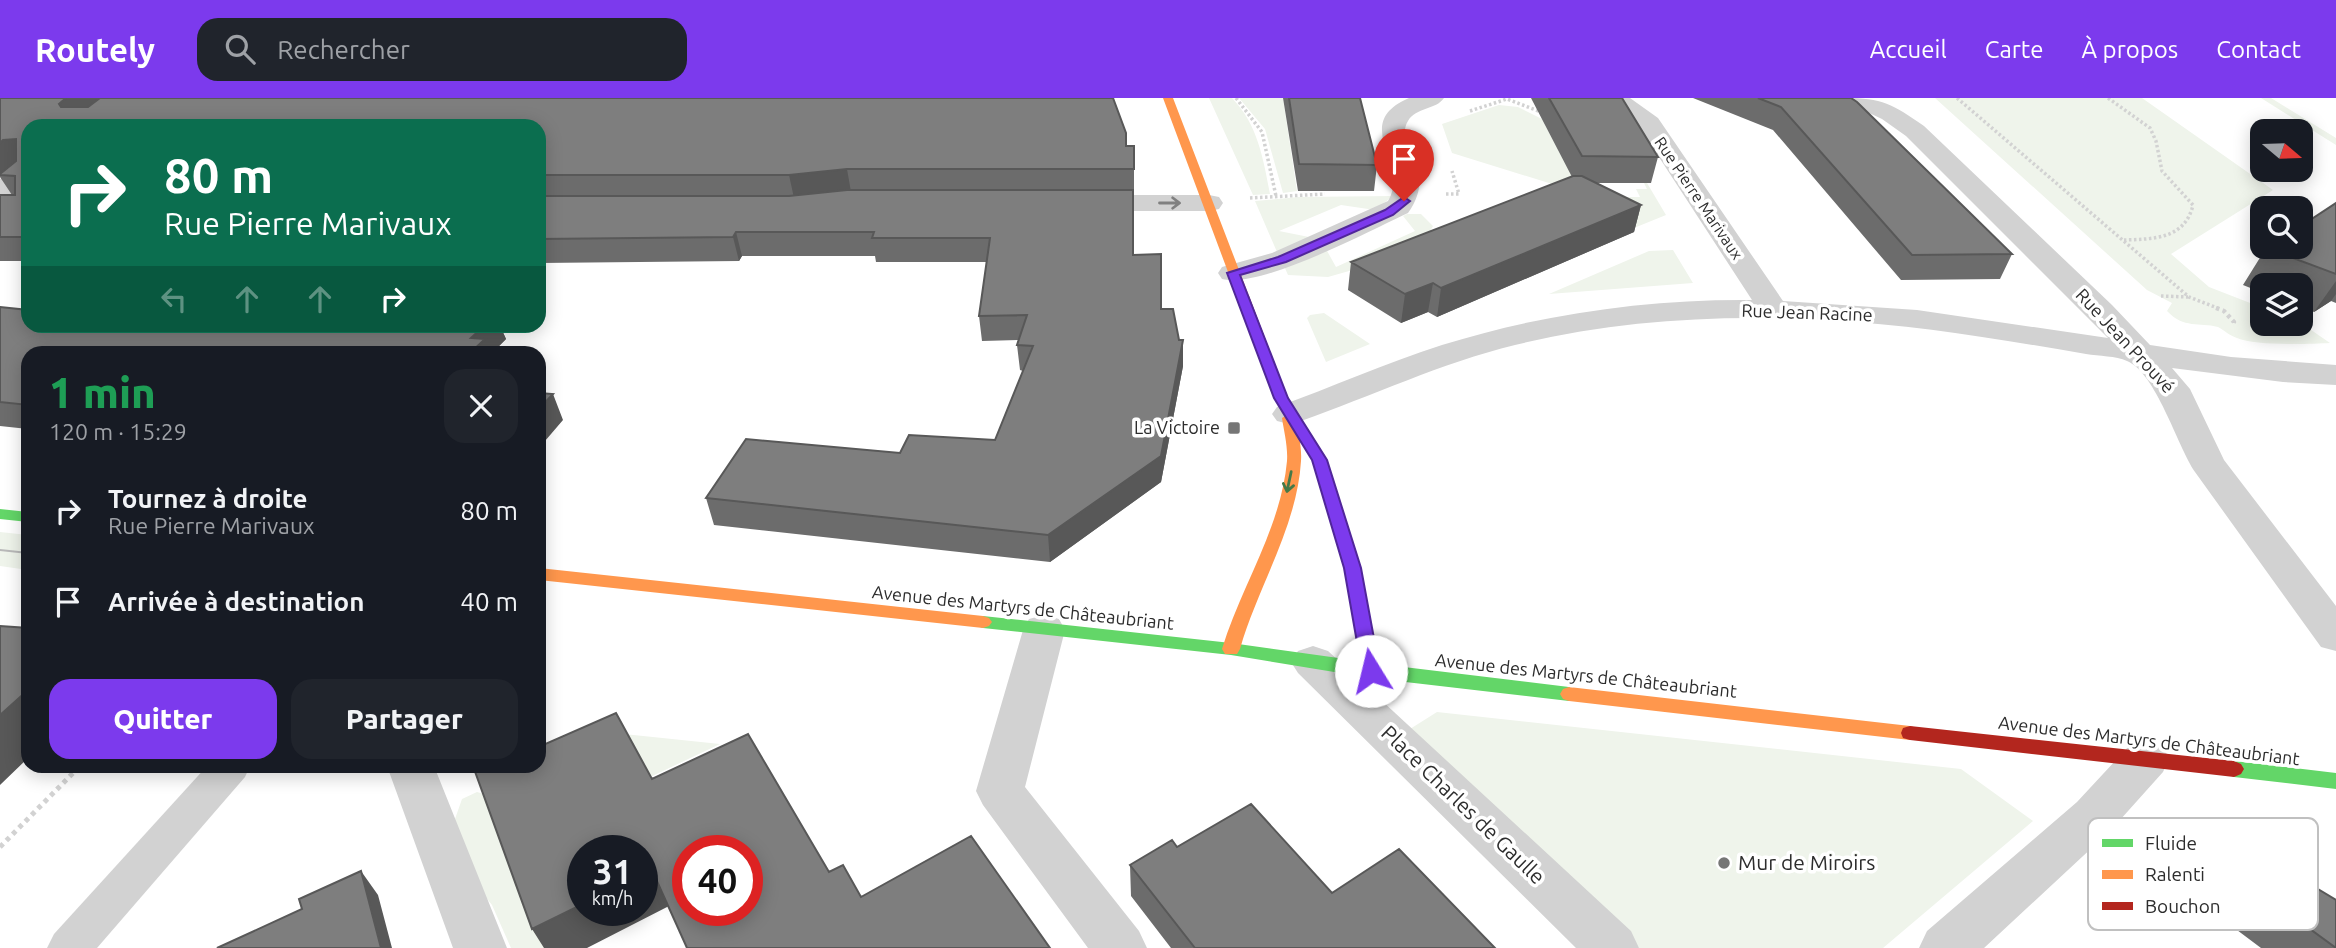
<!DOCTYPE html>
<html lang="fr">
<meta charset="utf-8">
<style>
:root{--surface:#171b24;--page:#20242c;--text:#f1f3f6;--muted:#9ea1a6;--accent:#7c3aed}
body{margin:0;font-family:Ubuntu,sans-serif;background:var(--page);color:var(--text);height:100vh;display:flex;flex-direction:column;font-size:26px;white-space:nowrap}
*{box-sizing:border-box;margin:0}
p{font-size:23px;color:var(--muted)}
.icon{flex:none;width:38px;height:38px;fill:none;stroke:currentColor;stroke-width:2;stroke-linecap:round;stroke-linejoin:round}
.map{position:relative;flex:1;overflow:hidden}
.details{position:absolute;left:21px;top:248px;width:525px;height:427px;display:flex;flex-direction:column;background:var(--surface);border-radius:21px;box-shadow:0 4px 18px #0003}
.details>*{flex:none}
.hud{position:absolute;left:21px;top:21px;width:525px;height:214px;border-radius:21px;box-shadow:0 4px 18px #0003;background:#0b6e4f;color:#fff;overflow:hidden}
.needle{width:46px;rotate:109deg}
.buttons{position:absolute;left:2250px;top:21px;display:grid;gap:14px}
.buttons a{display:grid;place-items:center;width:63px;height:63px;border-radius:14px;background:var(--surface);box-shadow:0 4px 18px #0003;font-size:35px}
.speed{position:absolute;left:567px;top:737px;display:flex;gap:14px;font-size:35px;font-weight:700;text-align:center}
.speed>*{display:grid;place-content:center;width:91px;height:91px;border-radius:50%;background:var(--surface);box-shadow:0 4px 18px #0003;line-height:1}
.speed small{font-size:18px;font-weight:400}
.speed .limit{border:10px solid #d22;background:#fff;color:#111}
.pin{position:absolute;display:grid;place-items:center;width:60px;height:60px;color:#fff;margin:-72px -30px;border-radius:50% 50% 50% 0;rotate:-45deg;box-shadow:0 0 7px #0007}
.pin .icon{rotate:45deg}
.me{position:absolute;width:77px;margin:-38px;rotate:351deg;stroke-linejoin:round;filter:drop-shadow(0 0 5px #0008)}
.turn{display:flex;align-items:center;gap:24px;height:147px;padding:0 28px;font-size:32px}
.turn .icon{width:91px;height:91px;stroke-width:2.5}
.turn b{display:block;font-size:49px;line-height:60px}
.lanes{display:flex;align-items:center;height:66px;padding:0 28px;background:#0003;justify-content:center;gap:35px;direction:ltr}
.lanes .off{opacity:.35}
.round{display:grid;place-items:center;flex:none;width:74px;height:74px;border-radius:21px;background:var(--page)}
.headline{display:flex;align-items:center;justify-content:space-between;height:119px;padding:0 28px}
h1{font-size:42px;font-weight:800;line-height:52px;color:#1e9e55}
.cta{display:flex;gap:14px;margin-top:auto;padding:14px 28px}
.cta a{flex:1;height:80px;border-radius:21px;background:var(--accent);color:#fff;font-size:28px;font-weight:800;line-height:80px;text-align:center}
.cta a+a{background:var(--page);color:var(--text)}
ul{padding:0;list-style:none}
li{display:flex;align-items:center;gap:21px;height:91px;padding:0 28px}
li div{flex:1}
li b{display:block;font-size:26px}
li em{font-style:normal}
header{display:flex;align-items:center;gap:42px;box-sizing:border-box;height:98px;padding:0 35px;background:var(--accent);color:#fff}
header strong{font-size:33px}
nav{display:flex;gap:38px;margin-inline-start:auto;font-size:24px}
.search{width:490px;height:63px;background:var(--page);display:flex;align-items:center;gap:18px;box-sizing:border-box;padding:0 24px;border-radius:21px;color:var(--muted);font-size:26px}
.map>svg:first-child{display:block}
</style>
<header>
<strong>Routely</strong>
<div class="search"><svg class="icon" aria-label="search" viewBox="0 0 24 24"><circle cx="10" cy="10" r="6"/><path d="M15 15l6 6"/></svg>Rechercher</div>
<nav><a>Accueil</a><a>Carte</a><a>À propos</a><a>Contact</a></nav>
</header>
<div class="map">
<svg width="2336" height="850" viewBox="0 0 2336 850">
<rect width="100%" height="100%" fill="#fff"/>
<path fill="#eff4eb" d="M 1209,0 L 1232,0 C 1258,27 1263,60 1270,96 L 1253,97 Z
M 1239,0 L 1283,0 L 1297,93 L 1283,95 L 1265,31 Z
M 1935,0 L 2142,0 L 2273,92 L 2171,156 L 2209,189 L 2263,210 L 2263,226 L 2301,225 L 2330,245 C 2309,246 2255,248 2237,240 C 2230,238 2224,232 2218,229 C 2199,224 2184,231 2167,213 L 2172,205 L 2147,192 Z
M 2261,0 L 2271,0 L 2336,40 L 2336,47 Z
M 1499,7 L 1518,9 L 1542,21 L 1581,95 L 1452,55 L 1442,26 Z
M 1644,85 L 1647,85 L 1666,117 L 1629,132 L 1619,99 L 1640,99 L 1636,91 L 1647,91 Z
M 1393,98 L 1375,112 L 1341,107 L 1279,133 L 1314,140 L 1277,154 L 1255,103 L 1299,99 Z
M 1407,116 L 1421,116 L 1433,128 L 1429,135 L 1370,167 L 1328,179 L 1288,177 L 1284,168 L 1326,151 L 1336,169 L 1415,133 L 1403,118 Z
M 1673,152 L 1693,185 L 1549,196 L 1649,153 Z
M 1324,215 L 1370,246 L 1326,264 L 1307,220 L 1310,217 Z
M 0,434 L 28,437 L 28,472 L 0,468 Z
M 1437,614 L 1961,671 L 2033,723 L 1883,850 L 1639,850 L 1410,631 Z
M 624,636 L 720,646 L 646,681 Z
M 477,694 L 484,696 L 548,850 L 511,850 L 492,807 L 462,770 L 455,721 L 462,701 Z"/>
<g fill="none" stroke-linecap="round" stroke-linejoin="round">
<path stroke="#d2d2d2" stroke-width="3.5" stroke-dasharray="2.5 2.5" stroke-linecap="butt" d="M 1236,0 L 1262,34 L 1276,98
M 1957,0 L 2189,199 L 2220,211
M 2108,0 L 2150,30 L 2156,43 L 2162,73 L 2193,107 C 2185,141 2154,141 2124,142
M 1470,13 L 1507,1 L 1541,14
M 1446,96 L 1459,96 L 1452,73
M 1250,100 L 1325,96
M 2161,198 L 2188,199"/>
<path stroke="#d2d2d2" stroke-width="4.5" stroke-dasharray="3.5 3.5" stroke-linecap="butt" d="M 2216,210 L 2224,213 L 2234,224 L 2233,228"/>
<path stroke="#d2d2d2" stroke-width="5" stroke-dasharray="4.5 4.5" stroke-linecap="butt" d="M 0,749 L 80,668"/>
<path fill="#d2d2d2" fill-rule="evenodd" d="M 207,668 L 250,668 L 245,679 L 97,850 L 47,850 L 54,836 Z"/>
<path fill="#d2d2d2" fill-rule="evenodd" d="M 1409,0 L 1444,0 C 1436,12 1416,9 1408,23 C 1393,47 1440,70 1408,115 C 1369,133 1261,191 1222,181 L 1218,175 L 1222,169 L 1272,155 L 1388,103 C 1411,66 1349,26 1409,0 Z
M 1599,0 L 1630,0 L 1658,20 L 1783,203 L 1917,212 L 2108,240 L 1906,38 L 1882,21 L 1848,5 L 1844,0 C 1883,0 1892,6 1924,28 L 2112,207 L 2150,247 L 2231,259 L 2336,267 L 2336,287 L 2283,284 L 2172,270 L 2190,291 L 2224,362 L 2336,508 L 2336,553 L 2321,549 L 2195,374 C 2177,347 2156,275 2127,263 C 2116,258 2099,258 2086,256 C 2051,250 2016,244 1982,239 C 1829,215 1666,210 1515,247 C 1441,265 1372,298 1301,323 L 1289,326 L 1277,323 L 1272,316 L 1277,309 C 1332,289 1386,265 1442,247 C 1541,216 1648,201 1752,202 L 1640,30 C 1629,20 1605,8 1599,0 Z
M 28,65 L 28,86 L 10,100 L 0,102 L 0,81 L 19,67 Z
M 1083,97 L 1209,97 L 1219,99 L 1223,105 L 1219,111 L 1209,113 L 1083,113 L 1073,111 L 1069,105 L 1073,99 Z
M 1044,517 L 1059,521 L 1065,532 L 1025,689 L 1139,833 L 1147,850 L 1088,850 L 983,707 L 976,693 L 1023,532 L 1029,521 Z
M 1313,548 L 1328,553 L 1631,833 L 1639,850 L 1576,850 L 1298,575 L 1291,564 L 1298,553 Z
M 2146,642 L 2163,648 L 2169,661 L 2163,674 L 2111,732 L 1984,850 L 1919,850 L 1927,833 L 2077,704 L 2129,648 Z
M 387,668 L 434,668 L 507,850 L 453,850 Z"/>
<path fill="#63d668" fill-rule="evenodd" d="M 1321,360 L 1328,365 L 1360,470 L 1379,566 L 1569,589 L 1575,591 L 1578,596 L 1575,601 L 1569,603 L 1371,580 L 1231,557 L 983,530 L 977,528 L 974,524 L 977,520 L 983,518 L 1231,545 L 1360,563 L 1344,470 L 1314,365 Z
M 0,411 L 28,414 L 28,424 L 0,421 Z
M 2234,663 L 2336,675 L 2336,691 L 2234,679 L 2227,676 L 2224,671 L 2227,666 Z"/>
<path fill="#ff974d" fill-rule="evenodd" d="M 1163,0 L 1173,0 L 1249,198 L 1247,201 L 1239,201 L 1237,198 Z
M 1289,316 L 1296,320 C 1298,334 1302,348 1301,363 C 1297,429 1258,488 1240,551 L 1237,556 L 1225,556 L 1222,551 C 1241,488 1281,430 1287,363 C 1288,348 1284,334 1282,320 Z
M 539,470 L 983,518 L 989,520 L 992,524 L 989,528 L 983,530 L 539,482 Z
M 1569,589 L 1910,628 L 1917,630 L 1919,635 L 1917,640 L 1910,642 L 1569,603 L 1563,601 L 1560,596 L 1563,591 Z"/>
<path fill="#b3261e" fill-rule="evenodd" d="M 1243,194 L 1249,198 L 1288,300 L 1328,365 L 1326,368 L 1316,368 L 1274,300 L 1237,198 Z
M 1910,628 L 2234,663 L 2241,666 L 2244,671 L 2241,676 L 2234,679 L 1910,642 L 1903,640 L 1901,635 L 1903,630 Z"/>
<path stroke="#b9b9b9" stroke-width="2" d="M 0,452 L 28,455"/>
</g>
<path fill="#6c6c6c" d="M 0,0 L 1134,48 L 1134,157 L 1161,211 L 1183,268 L 1161,384 L 1050,464 L 714,427 L 706,400 L 900,355 L 995,342 L 1023,273 L 1020,272 L 1017,247 L 1019,242 L 982,243 L 979,218 L 987,164 L 876,164 L 875,158 L 742,158 L 739,163 L 539,165 L 539,28 L 28,28 L 28,163 L 0,163 L 0,97 L 12,97 L 0,79 Z
M 1283,0 L 1360,0 L 1377,67 L 1374,93 L 1298,93 Z
M 1531,0 L 1622,0 L 1658,59 L 1651,85 L 1596,85 L 1641,107 L 1634,134 L 1437,219 L 1428,214 L 1401,225 L 1348,192 L 1351,164 L 1572,79 Z
M 1693,0 L 1851,0 L 2012,156 L 2000,181 L 1901,182 L 1773,32 Z
M 2336,105 L 2336,205 L 2331,203 L 2314,214 L 2301,209 L 2301,187 L 2263,187 L 2263,195 L 2243,187 L 2266,150 Z
M 0,209 L 28,228 L 500,228 L 506,241 L 491,256 L 28,256 L 28,331 L 0,328 Z
M 1177,749 L 1332,795 L 1495,850 L 1171,850 L 1131,798 L 1130,767 Z
M 2288,773 L 2336,850 L 2261,850 L 2237,832 L 2257,804 Z"/>
<path fill="#585858" d="M 66,0 L 104,0 L 71,28 L 59,6 Z
M 16,41 L 28,60 L 0,78 L 0,45 L 3,42 Z
M 847,71 L 851,94 L 794,100 L 789,77 Z
M 1641,107 L 1634,134 L 1437,219 L 1441,190 Z
M 736,134 L 742,158 L 739,163 L 733,139 Z
M 2336,183 L 2336,196 L 2331,203 L 2314,214 Z
M 1433,185 L 1428,214 L 1401,225 L 1405,196 Z
M 484,228 L 500,228 L 506,241 L 491,256 L 469,256 L 471,240 Z
M 1183,242 L 1183,268 L 1161,384 L 1050,464 L 1048,437 Z
M 553,296 L 563,322 L 539,350 L 539,297 Z
M 28,592 L 28,660 L 0,687 L 0,617 Z
M 652,772 L 669,808 L 587,850 L 544,850 L 532,831 L 583,806 L 583,812 L 642,812 L 642,776 Z
M 361,773 L 378,797 L 392,850 L 381,850 Z"/>
<path fill="#7e7e7e" stroke="#585858" stroke-width="2" fill-rule="evenodd" d="M 0,0 L 66,0 L 59,6 L 61,9 L 88,9 L 100,0 L 1113,0 L 1126,35 L 1126,48 L 1134,48 L 1134,71 L 847,71 L 789,77 L 539,77 L 539,28 L 28,28 L 28,139 L 0,139 L 0,97 L 15,97 L 15,78 L 0,77 L 0,76 L 16,63 L 16,41 L 3,42 L 0,45 Z
M 1289,0 L 1360,0 L 1377,67 L 1299,66 Z
M 1549,0 L 1622,0 L 1658,59 L 1582,58 Z
M 1758,0 L 1851,0 L 1857,4 L 2012,156 L 1912,157 L 1781,9 Z
M 1573,78 L 1582,78 L 1641,107 L 1441,190 L 1433,185 L 1405,196 L 1351,164 Z
M 847,92 L 1133,92 L 1133,157 L 1161,156 L 1161,211 L 1173,211 L 1179,242 L 1183,242 L 1161,358 L 1048,437 L 706,400 L 746,341 L 900,355 L 909,337 L 995,342 L 1033,248 L 1017,247 L 1027,217 L 979,218 L 990,140 L 872,140 L 874,134 L 736,134 L 733,139 L 539,141 L 539,98 L 789,98 Z
M 2336,105 L 2336,176 L 2266,150 L 2268,149 L 2301,149 L 2301,128 Z
M 0,209 L 28,212 L 28,228 L 484,228 L 471,240 L 485,241 L 469,256 L 28,256 L 28,307 L 0,304 Z
M 539,295 L 553,296 L 539,311 Z
M 0,528 L 28,530 L 28,592 L 0,617 Z
M 616,615 L 652,681 L 748,636 L 829,774 L 843,767 L 861,799 L 971,738 L 1050,850 L 687,850 L 652,772 L 642,776 L 642,752 L 583,752 L 583,806 L 532,831 L 473,668 L 539,668 L 539,642 L 541,648 ZM 688,752 L 747,752 L 747,812 L 688,812 Z
M 1251,706 L 1332,795 L 1399,751 L 1495,850 L 1195,850 L 1130,767 L 1172,742 L 1177,749 Z
M 361,773 L 381,850 L 217,850 L 302,811 L 299,801 Z
M 2288,773 L 2336,802 L 2336,850 L 2269,801 Z"/>
<defs><path id="oneway-shaft" d="M-6 0H5M1.5-3L5.5 0L1.5 3" fill="none" stroke-width="1.6" stroke-linecap="round" stroke-linejoin="round" transform="scale(1.75)"/></defs>
<use stroke="#808080" href="#oneway-shaft" transform="translate(1170 105)"/>
<use stroke="#457948" href="#oneway-shaft" transform="translate(1289 384) rotate(102)"/>
<path fill="#7c3aed" stroke="#51269a" stroke-width="2" d="M 1404,99 L 1410,103 L 1393,117 L 1286,164 L 1240,177 L 1288,300 L 1327,362 L 1361,470 L 1380,573 L 1377,578 L 1364,578 L 1362,573 L 1344,470 L 1312,362 L 1274,300 L 1227,175 L 1278,159 L 1385,112 Z"/>
<g fill="#767676" stroke="#fff" stroke-width="2.5">
<rect x="1227" y="323" width="14" height="14" rx="3.5"/>
<circle cx="1724" cy="765" r="7"/>
</g>
<g text-anchor="middle" stroke-width="7" stroke-linejoin="round" paint-order="stroke">
<g font-size="16" fill="#2d2d2d" stroke="#fff">
<text transform="translate(1699 100) rotate(56)" y="6">Rue Pierre Marivaux</text>
</g>
<g font-size="18" fill="#2d2d2d" stroke="#fff">
<text transform="translate(1807 215) rotate(2)" y="6">Rue Jean Racine</text>
<text transform="translate(2125 243) rotate(47)" y="6">Rue Jean Prouvé</text>
<text transform="translate(1023 510) rotate(6)" y="6">Avenue des Martyrs de Châteaubriant</text>
<text transform="translate(1586 578) rotate(6)" y="6">Avenue des Martyrs de Châteaubriant</text>
<text transform="translate(2149 643) rotate(7)" y="6">Avenue des Martyrs de Châteaubriant</text>
</g>
<g font-size="18" fill="#2d2d2d" stroke="#fff" text-anchor="end">
<text x="1220" y="336">La Victoire</text>
</g>
<g font-size="21" fill="#2d2d2d" stroke="#fff">
<text transform="translate(1463 707) rotate(44)" y="7">Place Charles de Gaulle</text>
</g>
<g font-size="21" fill="#2d2d2d" stroke="#fff" text-anchor="start">
<text x="1738" y="772">Mur de Miroirs</text>
</g>
</g>
<rect x="2088" y="720" width="230" height="112" rx="10" fill="#fff" stroke="#c0c0c0" stroke-width="2"/>
<rect x="2102" y="741" width="31" height="8" fill="#63d668"/>
<rect x="2102" y="772" width="31" height="9" fill="#ff974d"/>
<rect x="2102" y="804" width="31" height="8" fill="#b3261e"/>
<g font-size="19" fill="#2d2d2d">
<text x="2145" y="752">Fluide</text>
<text x="2145" y="783">Ralenti</text>
<text x="2145" y="815">Bouchon</text>
</g>
</svg>
<div class="buttons">
<a><svg class="needle" viewBox="-14 -14 28 28"><path d="M0-13l5 13h-10z" fill="#e53935"/><path d="M0 13l5-13h-10z" fill="#9ea1a6"/></svg></a>
<a><svg class="icon" aria-label="search" viewBox="0 0 24 24"><circle cx="10" cy="10" r="6"/><path d="M15 15l6 6"/></svg></a>
<a><svg class="icon" aria-label="layers" viewBox="0 0 24 24"><path d="M12 4l9 5-9 5-9-5zM3 14l9 5 9-5"/></svg></a>
</div>
<div class="speed"><div>31<small>km/h</small></div><div class="limit">40</div></div>
<div class="pin" style="left:1404px;top:103px;background:#d93025"><svg class="icon" aria-label="arrive" viewBox="0 0 24 24"><path d="M6 21V4h12l-3 4 3 4H6"/></svg></div>
<svg class="me" style="left:1371px;top:573px" viewBox="-20 -20 40 40"><circle r="19" fill="#fff"/><path d="M0-13L10 11 0 6-10 11z" fill="#7c3aed"/></svg>
<div class="hud">
<div class="turn"><svg class="icon" aria-label="right" viewBox="0 0 24 24"><path d="M7 20v-9h11M14 6l5 5-5 5"/></svg><div><b>80 m</b>Rue Pierre Marivaux</div></div>
<div class="lanes"><svg class="icon off" aria-label="left" viewBox="0 0 24 24"><path d="M17 20v-9H6M10 6l-5 5 5 5"/></svg><svg class="icon off" aria-label="ahead" viewBox="0 0 24 24"><path d="M12 20V5M6 11l6-6 6 6"/></svg><svg class="icon off" aria-label="ahead" viewBox="0 0 24 24"><path d="M12 20V5M6 11l6-6 6 6"/></svg><svg class="icon" aria-label="right" viewBox="0 0 24 24"><path d="M7 20v-9h11M14 6l5 5-5 5"/></svg></div>
</div>
<section class="details">
<div class="headline"><div><h1>1 min</h1><p>120 m · 15:29</p></div><a class="round"><svg class="icon" aria-label="close" viewBox="0 0 24 24"><path d="M6 6l12 12M18 6L6 18"/></svg></a></div>
<ul>
<li><svg class="icon" aria-label="right" viewBox="0 0 24 24"><path d="M7 20v-9h11M14 6l5 5-5 5"/></svg><div><b>Tournez à droite</b><p>Rue Pierre Marivaux</p></div><em>80 m</em></li>
<li><svg class="icon" aria-label="arrive" viewBox="0 0 24 24"><path d="M6 21V4h12l-3 4 3 4H6"/></svg><div><b>Arrivée à destination</b></div><em>40 m</em></li>
</ul>
<div class="cta"><a>Quitter</a><a>Partager</a></div>
</section>
</div>
